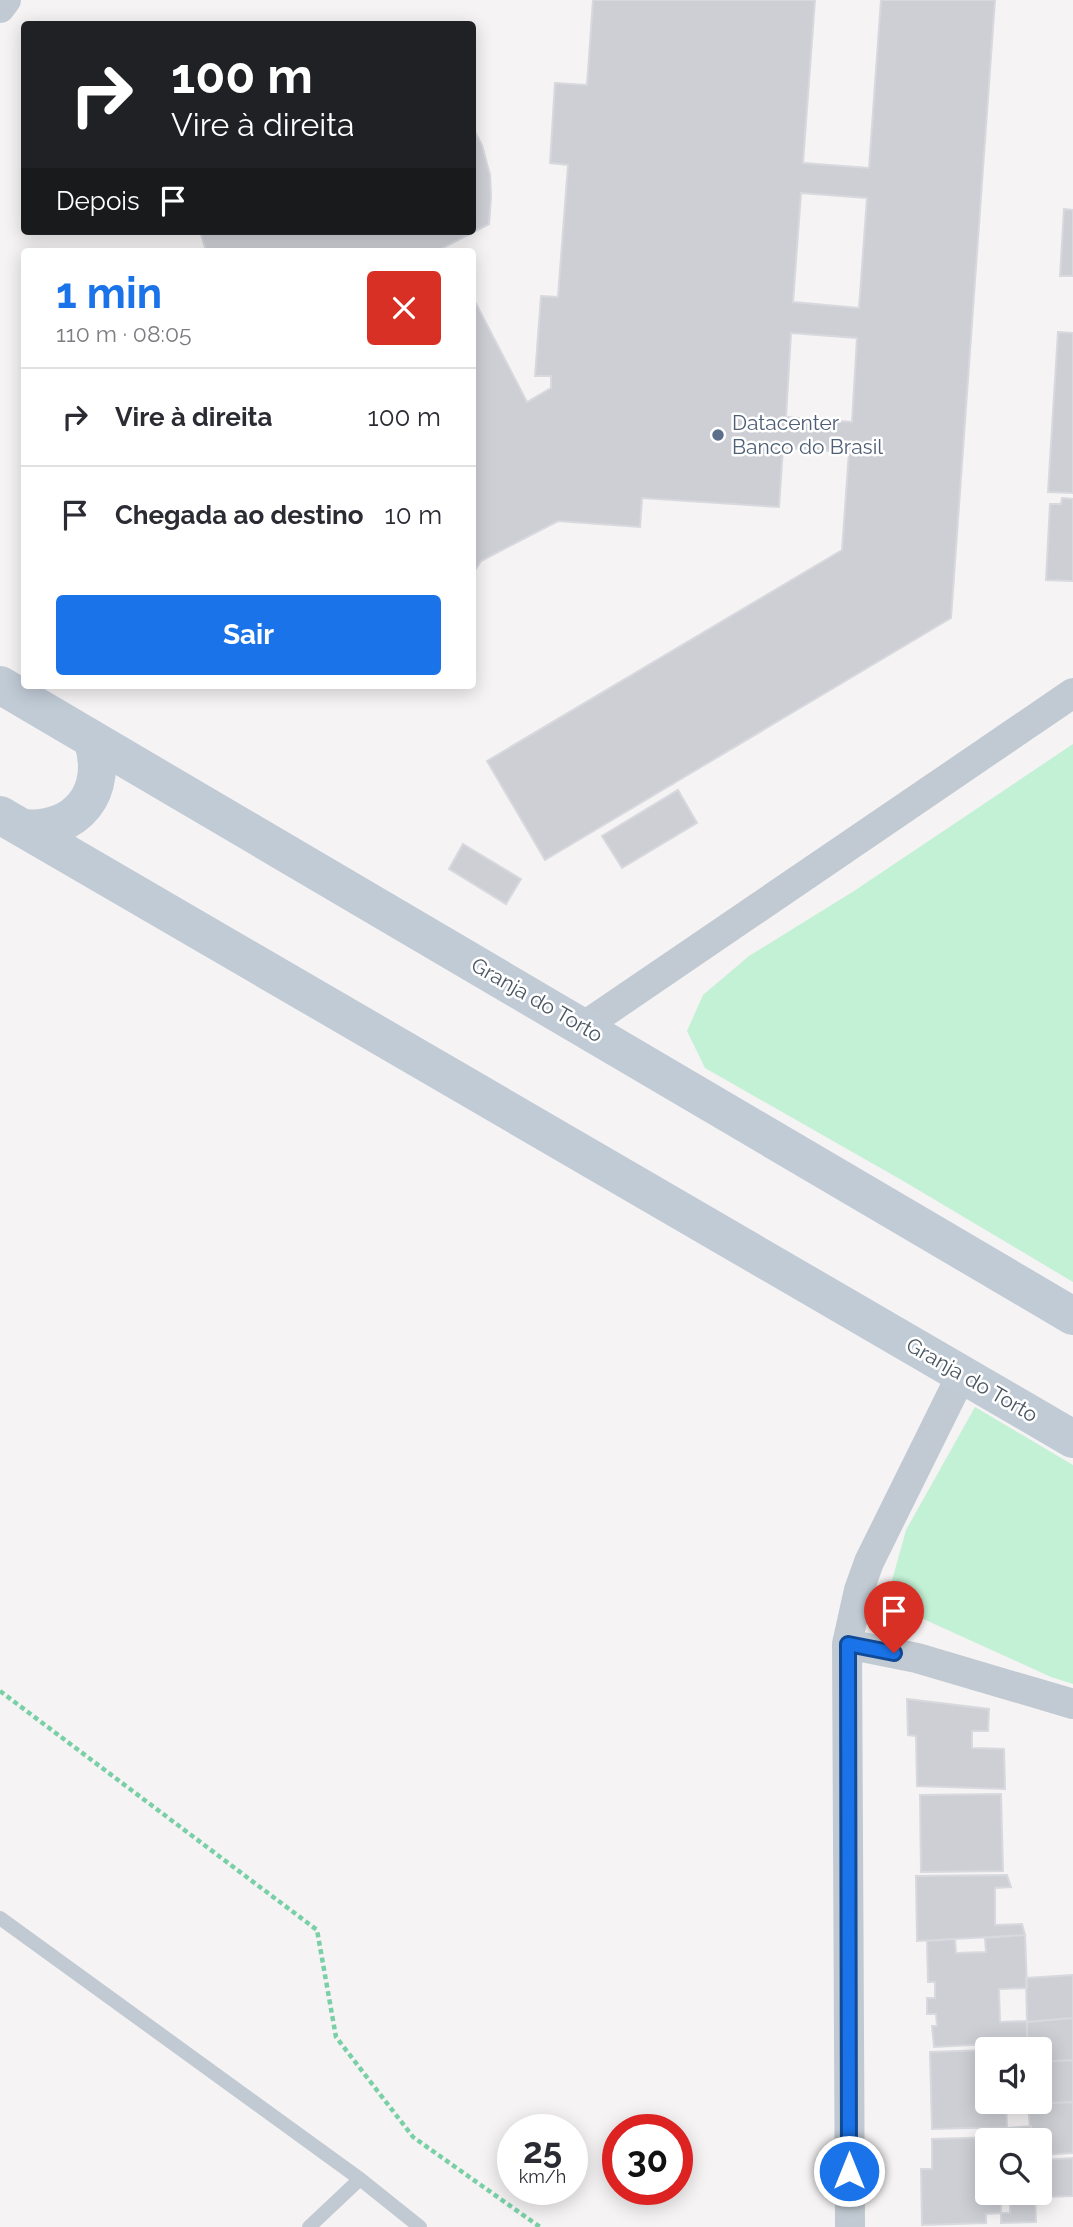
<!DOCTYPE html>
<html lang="pt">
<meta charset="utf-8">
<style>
:root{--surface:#fff;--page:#f2f2f3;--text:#2b2b33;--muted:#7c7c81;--line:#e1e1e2;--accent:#1a73e8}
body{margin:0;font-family:Raleway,sans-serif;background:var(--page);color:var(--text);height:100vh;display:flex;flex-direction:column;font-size:26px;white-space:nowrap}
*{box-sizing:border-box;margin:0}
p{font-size:23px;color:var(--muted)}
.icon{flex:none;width:38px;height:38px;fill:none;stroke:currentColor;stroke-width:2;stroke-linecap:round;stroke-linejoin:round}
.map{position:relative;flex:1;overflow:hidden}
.details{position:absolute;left:21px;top:248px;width:455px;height:441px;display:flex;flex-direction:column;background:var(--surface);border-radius:7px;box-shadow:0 4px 18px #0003}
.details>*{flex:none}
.hud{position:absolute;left:21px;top:21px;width:455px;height:214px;border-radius:7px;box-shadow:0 4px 18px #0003;background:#202124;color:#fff;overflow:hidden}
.fabs{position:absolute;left:975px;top:2037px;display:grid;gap:14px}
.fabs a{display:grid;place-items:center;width:77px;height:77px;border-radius:7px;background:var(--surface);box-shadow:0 4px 18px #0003;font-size:35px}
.speed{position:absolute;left:497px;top:2114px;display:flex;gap:14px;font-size:35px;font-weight:700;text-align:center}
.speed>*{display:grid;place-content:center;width:91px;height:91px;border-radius:50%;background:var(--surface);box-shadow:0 4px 18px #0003;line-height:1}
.speed small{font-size:18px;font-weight:400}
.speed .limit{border:10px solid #d22;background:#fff;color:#111}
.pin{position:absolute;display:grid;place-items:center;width:60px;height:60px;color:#fff;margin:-72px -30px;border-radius:50% 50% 50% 0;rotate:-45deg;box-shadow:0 0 7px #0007}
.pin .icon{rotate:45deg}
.me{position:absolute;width:77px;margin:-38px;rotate:0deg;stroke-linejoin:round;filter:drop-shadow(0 0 5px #0008)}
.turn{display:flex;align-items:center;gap:24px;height:147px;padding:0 35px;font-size:32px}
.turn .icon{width:91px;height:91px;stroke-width:2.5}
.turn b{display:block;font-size:49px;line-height:60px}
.then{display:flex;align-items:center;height:66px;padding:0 35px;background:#0003;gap:14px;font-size:26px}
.round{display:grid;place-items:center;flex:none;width:74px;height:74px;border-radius:7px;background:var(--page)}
.overview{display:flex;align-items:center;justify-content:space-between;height:119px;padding:0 35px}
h1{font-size:42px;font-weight:700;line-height:52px;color:var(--accent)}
.primary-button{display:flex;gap:14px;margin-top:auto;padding:14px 35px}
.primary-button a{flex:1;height:80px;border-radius:7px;background:var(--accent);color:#fff;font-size:28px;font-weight:700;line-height:80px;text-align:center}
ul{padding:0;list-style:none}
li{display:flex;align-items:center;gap:21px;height:98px;padding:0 35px;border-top:2px solid var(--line)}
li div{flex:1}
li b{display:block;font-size:26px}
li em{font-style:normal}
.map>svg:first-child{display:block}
</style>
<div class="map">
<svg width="1073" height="2227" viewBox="0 0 1073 2227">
<rect width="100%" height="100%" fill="#f5f3f3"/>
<path fill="#c3f1d5" d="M 1073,744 L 1073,1282 L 905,1182 L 705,1068 L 687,1031 L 703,995 L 749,956 L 854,891 Z
M 975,1407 L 1073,1465 L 1073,1684 L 1051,1677 L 886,1602 L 906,1530 Z"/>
<path fill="#cdcfd5" stroke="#d7d9de" stroke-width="2" fill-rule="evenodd" d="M 593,0 L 815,0 L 803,163 L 869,168 L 881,0 L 995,0 L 951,618 L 545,860 L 487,761 L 842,550 L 849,452 L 783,448 L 779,507 L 642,498 L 640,527 L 558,521 L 481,561 L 472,575 L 472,296 L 527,402 L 551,388 L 551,376 L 535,376 L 541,296 L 558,297 L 568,165 L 550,163 L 555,83 L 587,85 ZM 801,193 L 867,198 L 859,308 L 793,302 ZM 791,333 L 857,338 L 852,422 L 786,417 Z
M 472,126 L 482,145 L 490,175 L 491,196 L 489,224 L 435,252 L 206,251 L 200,231 L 472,231 Z
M 1064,209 L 1073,210 L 1073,276 L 1060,276 Z
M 1058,332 L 1073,333 L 1073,493 L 1048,492 Z
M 1062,498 L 1073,499 L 1073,581 L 1046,580 L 1050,504 L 1061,504 Z
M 678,790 L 697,823 L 622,868 L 602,836 Z
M 463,844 L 521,879 L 506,904 L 449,869 Z
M 907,1699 L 989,1709 L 988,1731 L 972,1731 L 972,1748 L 1004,1749 L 1005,1789 L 917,1786 L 916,1736 L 908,1735 Z
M 1001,1794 L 1003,1871 L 921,1872 L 920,1795 Z
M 1007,1875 L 1011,1887 L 995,1888 L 995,1925 L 1022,1924 L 1025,1935 L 917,1941 L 916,1876 Z
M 1025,1935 L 1027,1988 L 999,1989 L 1000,2022 L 1027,2021 L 1027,2042 L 934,2047 L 932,2026 L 937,2026 L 936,2014 L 927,2014 L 927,1998 L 935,1998 L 935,1982 L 928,1982 L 927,1941 L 955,1939 L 956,1953 L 986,1952 L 985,1938 Z
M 1073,1975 L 1073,2018 L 1027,2022 L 1026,1978 Z
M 1073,2018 L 1073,2060 L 1040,2062 L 1040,2049 L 1027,2049 L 1027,2022 Z
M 1027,2042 L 1027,2049 L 1003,2049 L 1003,2044 Z
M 987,2050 L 987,2102 L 1006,2102 L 1007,2127 L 932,2129 L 930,2052 Z
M 1073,2060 L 1073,2102 L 1028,2104 L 1028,2102 L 1040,2102 L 1040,2062 Z
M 1073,2102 L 1073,2153 L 1040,2155 L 1040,2140 L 1031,2140 L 1028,2104 Z
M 1031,2126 L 1031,2140 L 1009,2140 L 1008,2128 Z
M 1000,2137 L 1000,2140 L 987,2140 L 987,2193 L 1001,2193 L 1001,2213 L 986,2214 L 986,2223 L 922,2225 L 921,2169 L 932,2169 L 932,2139 Z
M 1073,2158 L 1073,2196 L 1047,2197 L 1045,2160 Z
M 1010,2193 L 1035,2193 L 1036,2222 L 1001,2223 L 1001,2213 L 1010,2213 Z"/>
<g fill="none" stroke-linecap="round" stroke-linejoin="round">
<path stroke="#7ad0a6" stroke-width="4.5" stroke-dasharray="5 3.5" stroke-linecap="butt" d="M 0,1691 L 317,1930 L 336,2037 L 413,2137 L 540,2227"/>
<path stroke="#c1cad2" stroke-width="14" d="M 0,1918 L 360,2179 L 420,2227
M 309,2227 L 360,2179"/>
<path stroke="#c1cad2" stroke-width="30" d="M 0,8 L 6,0
M 583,1027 L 1073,693
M 847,1644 L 917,1658 L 1073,1704
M 850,2227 L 847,1644 L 859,1590 L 869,1562 L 962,1374"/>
<path stroke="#c1cbd6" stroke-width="38" d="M 0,685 L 1073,1316
M 0,815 L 1073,1439
M 23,828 C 77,833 110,791 92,739"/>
</g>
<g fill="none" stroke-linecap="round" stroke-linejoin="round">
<defs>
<path id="route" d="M 849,2171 L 848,1644 L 894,1653"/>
</defs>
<use href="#route" stroke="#114b97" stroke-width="18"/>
<use href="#route" stroke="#1a73e8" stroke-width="12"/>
</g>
<circle fill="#5c6f8a" stroke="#fff" stroke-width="2.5" cx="718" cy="435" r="7"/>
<g text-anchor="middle" stroke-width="5" stroke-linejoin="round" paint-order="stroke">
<g font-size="21" fill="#4e5e75" stroke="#fff" text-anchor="start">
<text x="732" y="430">Datacenter<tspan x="732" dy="24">Banco do Brasil</tspan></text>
</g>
<g font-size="21" fill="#4a5661" stroke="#fff">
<text transform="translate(537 1000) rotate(30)" y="7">Granja do Torto</text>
<text transform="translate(972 1380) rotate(30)" y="7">Granja do Torto</text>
</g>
</g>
</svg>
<div class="fabs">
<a><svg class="icon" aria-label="sound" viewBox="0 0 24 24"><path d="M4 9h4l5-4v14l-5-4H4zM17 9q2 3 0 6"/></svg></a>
<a><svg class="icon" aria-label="search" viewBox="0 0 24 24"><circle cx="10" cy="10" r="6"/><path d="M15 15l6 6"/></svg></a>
</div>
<div class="speed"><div>25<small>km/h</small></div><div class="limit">30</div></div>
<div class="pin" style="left:894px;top:1653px;background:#d93025"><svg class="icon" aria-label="arrive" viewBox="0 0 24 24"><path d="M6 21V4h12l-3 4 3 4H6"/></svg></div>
<svg class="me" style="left:849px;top:2171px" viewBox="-20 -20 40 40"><circle r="17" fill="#1a73e8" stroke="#fff" stroke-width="3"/><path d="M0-11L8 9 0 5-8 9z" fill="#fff"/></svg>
<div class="hud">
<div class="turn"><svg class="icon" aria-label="right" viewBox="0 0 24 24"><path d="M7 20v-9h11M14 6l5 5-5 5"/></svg><div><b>100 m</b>Vire à direita</div></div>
<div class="then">Depois<svg class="icon" aria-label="arrive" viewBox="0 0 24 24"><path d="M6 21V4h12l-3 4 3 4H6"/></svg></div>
</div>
<section class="details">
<div class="overview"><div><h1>1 min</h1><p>110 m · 08:05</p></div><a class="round" style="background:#d93025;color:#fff"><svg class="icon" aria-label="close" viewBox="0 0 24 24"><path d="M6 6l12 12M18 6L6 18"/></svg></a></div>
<ul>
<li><svg class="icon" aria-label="right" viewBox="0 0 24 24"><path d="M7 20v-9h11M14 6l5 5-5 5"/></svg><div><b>Vire à direita</b></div><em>100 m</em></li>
<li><svg class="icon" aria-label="arrive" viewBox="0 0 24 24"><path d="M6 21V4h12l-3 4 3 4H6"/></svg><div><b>Chegada ao destino</b></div><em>10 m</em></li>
</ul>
<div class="primary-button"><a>Sair</a></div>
</section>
</div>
